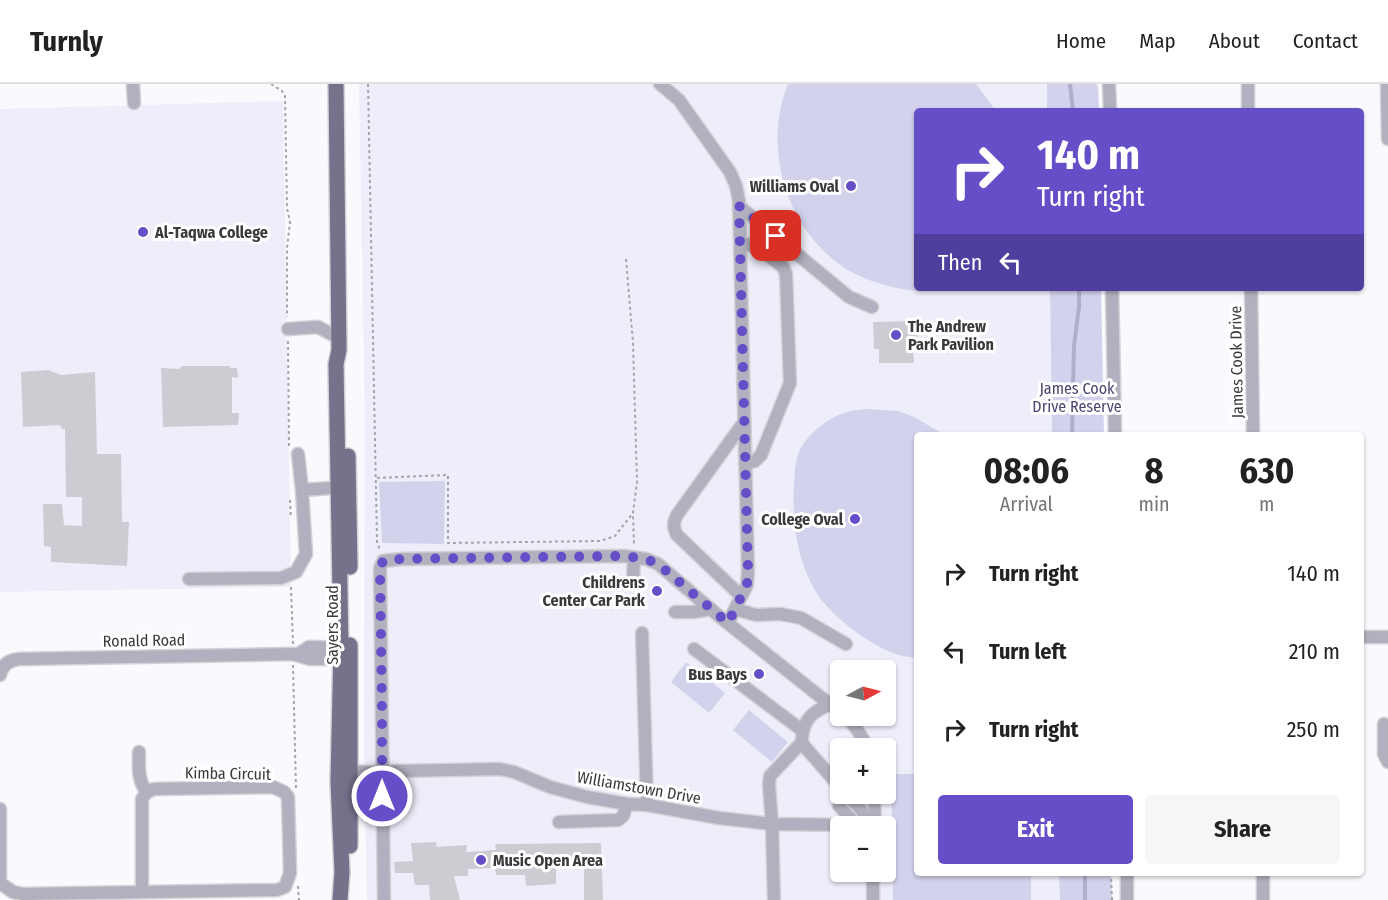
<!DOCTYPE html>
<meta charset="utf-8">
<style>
:root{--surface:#fff;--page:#f6f6f6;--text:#222;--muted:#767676;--line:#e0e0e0;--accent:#654ec7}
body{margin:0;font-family:"Fira Sans Condensed",sans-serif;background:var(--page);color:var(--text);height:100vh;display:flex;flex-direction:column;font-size:22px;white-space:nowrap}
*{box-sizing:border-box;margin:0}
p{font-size:20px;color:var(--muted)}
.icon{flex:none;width:33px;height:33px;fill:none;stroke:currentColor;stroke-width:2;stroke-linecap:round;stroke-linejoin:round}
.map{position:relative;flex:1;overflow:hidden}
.details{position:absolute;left:914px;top:348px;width:450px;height:444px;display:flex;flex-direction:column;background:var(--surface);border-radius:6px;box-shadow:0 2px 4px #0004}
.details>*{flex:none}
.guide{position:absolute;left:914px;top:24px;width:450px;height:183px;border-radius:6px;box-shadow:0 2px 4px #0004;background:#654ec7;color:#fff;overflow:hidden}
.needle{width:39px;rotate:83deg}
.buttons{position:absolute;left:830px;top:576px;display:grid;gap:12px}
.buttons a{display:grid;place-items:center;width:66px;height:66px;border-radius:6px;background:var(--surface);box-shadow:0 2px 4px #0004;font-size:30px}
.pin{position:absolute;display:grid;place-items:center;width:51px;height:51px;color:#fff;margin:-26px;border-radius:12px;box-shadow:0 3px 9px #0006}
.me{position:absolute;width:66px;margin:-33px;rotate:0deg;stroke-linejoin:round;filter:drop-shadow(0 0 4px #0008)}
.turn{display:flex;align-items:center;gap:21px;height:126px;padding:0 24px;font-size:27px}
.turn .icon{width:78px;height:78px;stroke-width:2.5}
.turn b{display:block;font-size:42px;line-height:51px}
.then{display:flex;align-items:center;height:57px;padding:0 24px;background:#0003;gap:12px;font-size:22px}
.eta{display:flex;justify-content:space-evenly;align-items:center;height:102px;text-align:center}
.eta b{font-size:36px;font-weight:700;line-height:42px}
.button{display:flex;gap:12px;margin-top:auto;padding:12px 24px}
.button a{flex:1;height:69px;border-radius:6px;background:var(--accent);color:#fff;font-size:24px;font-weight:700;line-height:69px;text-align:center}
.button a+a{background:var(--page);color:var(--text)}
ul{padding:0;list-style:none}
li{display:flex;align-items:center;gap:18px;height:78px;padding:0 24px}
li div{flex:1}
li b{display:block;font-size:22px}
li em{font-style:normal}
header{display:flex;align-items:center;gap:36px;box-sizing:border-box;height:84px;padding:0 30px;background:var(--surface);border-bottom:2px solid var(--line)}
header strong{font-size:28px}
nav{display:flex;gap:33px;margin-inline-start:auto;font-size:21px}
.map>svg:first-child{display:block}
</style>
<header>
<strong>Turnly</strong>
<nav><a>Home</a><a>Map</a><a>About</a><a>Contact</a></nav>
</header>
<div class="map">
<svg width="1388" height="816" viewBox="0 0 1388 816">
<rect width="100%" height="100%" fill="#f9f9fe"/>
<path fill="#eeeefb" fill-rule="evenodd" d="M 359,0 L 1047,0 L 1047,27 L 916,27 L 916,204 L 1050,204 L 1052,351 L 916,351 L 916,789 L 1059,789 L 1060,816 L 367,816 L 364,654 L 365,332 ZM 840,586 L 885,586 L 885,632 L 840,632 ZM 840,664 L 885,664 L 885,710 L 840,710 ZM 840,742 L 885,742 L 885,788 L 840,788 Z
M 283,17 L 291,503 L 0,508 L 0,25 Z"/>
<path fill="#d3d2ec" d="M 788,0 L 976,0 L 996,27 L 916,27 L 916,204 L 944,204 C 926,209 904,207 885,201 C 871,197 856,192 843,183 C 786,144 762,64 788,0 Z
M 1047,0 L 1096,0 L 1098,2 L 1099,27 L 1047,27 Z
M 1050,204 L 1101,204 L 1104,351 L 1052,351 Z
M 866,325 L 899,327 L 914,333 L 945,351 L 916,351 L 916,574 C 912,573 907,573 903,572 C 875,566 830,532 816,508 C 796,475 792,435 794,398 C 795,387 795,372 802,362 C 812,347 827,335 844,329 C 851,326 859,326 866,325 Z
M 445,397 L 444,460 L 382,459 L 379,398 Z
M 686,578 L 725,609 L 709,629 L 671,598 Z
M 749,626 L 788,658 L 772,678 L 733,646 Z
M 891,690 L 916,690 L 916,789 L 1031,789 L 1031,816 L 893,816 Z
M 1059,789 L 1111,789 L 1112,816 L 1060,816 Z"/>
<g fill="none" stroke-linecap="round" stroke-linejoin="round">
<path stroke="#afaecb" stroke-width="4" d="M 1070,0 L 1073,27
M 1072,351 L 1074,262 L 1079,223 L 1079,204
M 1085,789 L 1085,816"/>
</g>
<path fill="#ccccd2" d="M 917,237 L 918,264 L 913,265 L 914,279 L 879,279 L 879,265 L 874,265 L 873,238 Z
M 182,282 L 230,282 L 230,284 L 237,284 L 238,294 L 232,293 L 232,329 L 239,329 L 238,341 L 163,343 L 161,284 L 179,285 Z
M 48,286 L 61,291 L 95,288 L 97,370 L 121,370 L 122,438 L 129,438 L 127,482 L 51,478 L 51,463 L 44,462 L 43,420 L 62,420 L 64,441 L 82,442 L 82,413 L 66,413 L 65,345 L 62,345 L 60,341 L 23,343 L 21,288 Z
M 436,758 L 437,763 L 467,761 L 466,768 L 496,766 L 495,760 L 601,759 L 603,816 L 584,816 L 584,783 L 579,782 L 579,776 L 556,776 L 556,800 L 526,802 L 525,791 L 496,791 L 495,784 L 468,785 L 468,792 L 454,792 L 460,816 L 430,816 L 429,801 L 415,801 L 413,789 L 395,789 L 394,778 L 413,777 L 411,759 Z"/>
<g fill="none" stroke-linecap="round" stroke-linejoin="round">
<defs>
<path id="minor" d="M 133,0 L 134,19
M 660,0 L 679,16 L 730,88 L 736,102 L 739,117 L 748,487 L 747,501 L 728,539
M 1109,0 L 1110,27
M 1248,0 L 1248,27
M 1387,0 L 1388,55
M 739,122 L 849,213 L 872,223
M 740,158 L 759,164 L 783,183 L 786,190 L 790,299 L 761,371 L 755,377 L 745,379
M 1112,204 L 1115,351
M 1251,204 L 1253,351
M 288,245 L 318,243 L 339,254
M 302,406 L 346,403
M 189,495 L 281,494 L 296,488 L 306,470 L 302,406 L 298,370
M 633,499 L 634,473
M 741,512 L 677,451 C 673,443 673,439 677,431 L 744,338
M 735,525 L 756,531 L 780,530 L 801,534 L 846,560
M 675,528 L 693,528 L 711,525
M 642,549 L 647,721
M 1360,553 L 1388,553
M 694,565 L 803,647
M 297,571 L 309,563 L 348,564
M 0,591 C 2,581 9,576 19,575 L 293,570 L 310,575 L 350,575
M 845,632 C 855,641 862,652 868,664
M 1384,640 L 1384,670 L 1388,678
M 802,654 C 804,634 813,628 830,620
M 802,658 L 805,663 L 840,703
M 139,668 C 139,682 137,696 147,708
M 349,687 L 382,689 L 398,687 L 500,685 L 514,688 L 550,703 L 587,713 L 627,720 L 647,721 L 719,734 L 772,740 L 769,701 L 770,692 L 802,658
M 846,710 C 855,720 867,729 869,742
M 874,710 L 875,742
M 839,722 L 852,736 L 855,742
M 0,725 L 0,793
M 559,738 L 618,736 L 623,732 L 627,720
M 873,788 L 873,816
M 1263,789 L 1263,816
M 0,799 L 13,808 L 23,810 L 277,806 L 285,803 L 290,789 L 288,713 L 284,708 L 273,703 L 154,705 L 147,708 L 142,715 L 142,807
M 384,816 L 380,484 L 383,477 L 401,475 L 624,472 L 646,475 L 658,480 L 720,533 L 823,615 L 840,627
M 774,816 L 772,740 L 851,741 L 856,742
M 1127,816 L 1127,789"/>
<path id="major" d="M 336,0 L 339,266 L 336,280 L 341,564 L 338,698 L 342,788 L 340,816
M 348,372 L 350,483
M 350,762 L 350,561"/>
</defs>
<use href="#minor" stroke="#d3d3d7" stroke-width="15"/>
<use href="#major" stroke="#d3d3d7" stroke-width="18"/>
<path stroke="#a5a5a9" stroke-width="2" stroke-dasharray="3 3" stroke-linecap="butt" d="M 271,0 L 282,7 L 285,12 L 287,124 L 290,138 L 287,164 L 287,233
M 368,0 L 377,458 L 380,466
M 626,175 L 633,259 L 637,398 L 633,429 L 634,462
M 288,257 L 289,362
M 377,394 L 448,391 L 448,459 L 600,457 L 615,452 L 633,429
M 290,416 L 291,434
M 291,503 L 293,560
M 293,581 L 296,704
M 1111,789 L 1112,816
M 298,802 L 299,816"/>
<use href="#minor" stroke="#b0b0be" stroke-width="12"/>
<use href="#major" stroke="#74738b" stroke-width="15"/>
</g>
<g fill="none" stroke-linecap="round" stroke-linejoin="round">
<path stroke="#654ec7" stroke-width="10" stroke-dasharray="0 18" d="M 382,712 L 382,626 L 380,484 L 383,477 L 401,475 L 624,472 L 646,475 L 658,480 L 728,539 L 747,501 L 748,487 L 739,122 L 776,152"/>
</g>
<g fill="#654ec7" stroke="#fff" stroke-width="2">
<circle cx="851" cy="102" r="6"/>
<circle cx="143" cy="148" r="6"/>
<circle cx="896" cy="251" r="6"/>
<circle cx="855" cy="435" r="6"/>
<circle cx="657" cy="507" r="6"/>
<circle cx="759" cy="590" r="6"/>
<circle cx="481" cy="776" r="6"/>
</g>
<g text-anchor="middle" stroke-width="6" stroke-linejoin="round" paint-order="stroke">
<g font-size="16" font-weight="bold" fill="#3a3a3c" stroke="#fff" text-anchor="end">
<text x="839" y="108">Williams Oval</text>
<text x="155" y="154" text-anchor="start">Al-Taqwa College</text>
<text x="908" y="248" text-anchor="start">The Andrew<tspan x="908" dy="18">Park Pavilion</tspan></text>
<text x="843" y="441">College Oval</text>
<text x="645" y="504">Childrens<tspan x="645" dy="18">Center Car Park</tspan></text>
<text x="747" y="596">Bus Bays</text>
<text x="493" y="782" text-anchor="start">Music Open Area</text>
</g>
<g font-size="16" fill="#3a3a3c" stroke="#fff">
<text transform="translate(1236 278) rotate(-91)" y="6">James Cook Drive</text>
<text transform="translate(332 541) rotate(-90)" y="6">Sayers Road</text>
<text transform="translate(144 556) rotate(-1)" y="6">Ronald Road</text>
<text transform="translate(228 689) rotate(1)" y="6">Kimba Circuit</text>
<text transform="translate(639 703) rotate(10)" y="6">Williamstown Drive</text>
</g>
<g font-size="16" fill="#4a4672" stroke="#fff">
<text x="1077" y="310">James Cook<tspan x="1077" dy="18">Drive Reserve</tspan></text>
</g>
</g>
</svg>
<div class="buttons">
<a><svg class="needle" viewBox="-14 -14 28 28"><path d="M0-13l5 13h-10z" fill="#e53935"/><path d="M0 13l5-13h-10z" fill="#767676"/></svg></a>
<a>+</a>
<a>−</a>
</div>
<div class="pin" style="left:776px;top:152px;background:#d93025"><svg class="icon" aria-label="arrive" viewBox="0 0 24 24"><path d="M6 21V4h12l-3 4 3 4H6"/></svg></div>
<svg class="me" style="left:382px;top:712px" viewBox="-20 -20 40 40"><circle r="17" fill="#654ec7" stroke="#fff" stroke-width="3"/><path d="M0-11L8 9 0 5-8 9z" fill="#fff"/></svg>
<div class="guide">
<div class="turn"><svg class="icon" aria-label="right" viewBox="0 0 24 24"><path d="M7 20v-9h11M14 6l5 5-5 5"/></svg><div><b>140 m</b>Turn right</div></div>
<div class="then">Then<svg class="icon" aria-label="left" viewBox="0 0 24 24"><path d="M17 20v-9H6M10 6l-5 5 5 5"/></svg></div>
</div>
<section class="details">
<div class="eta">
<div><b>08:06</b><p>Arrival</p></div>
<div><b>8</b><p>min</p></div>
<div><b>630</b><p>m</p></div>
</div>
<ul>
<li><svg class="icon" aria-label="right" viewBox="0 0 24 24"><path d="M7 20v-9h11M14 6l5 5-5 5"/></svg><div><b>Turn right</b></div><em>140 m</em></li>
<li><svg class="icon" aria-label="left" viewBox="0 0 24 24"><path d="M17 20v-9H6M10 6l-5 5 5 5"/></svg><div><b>Turn left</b></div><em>210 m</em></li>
<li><svg class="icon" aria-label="right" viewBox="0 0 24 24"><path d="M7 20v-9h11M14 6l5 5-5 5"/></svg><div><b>Turn right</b></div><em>250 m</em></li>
</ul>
<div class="button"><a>Exit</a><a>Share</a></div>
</section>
</div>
